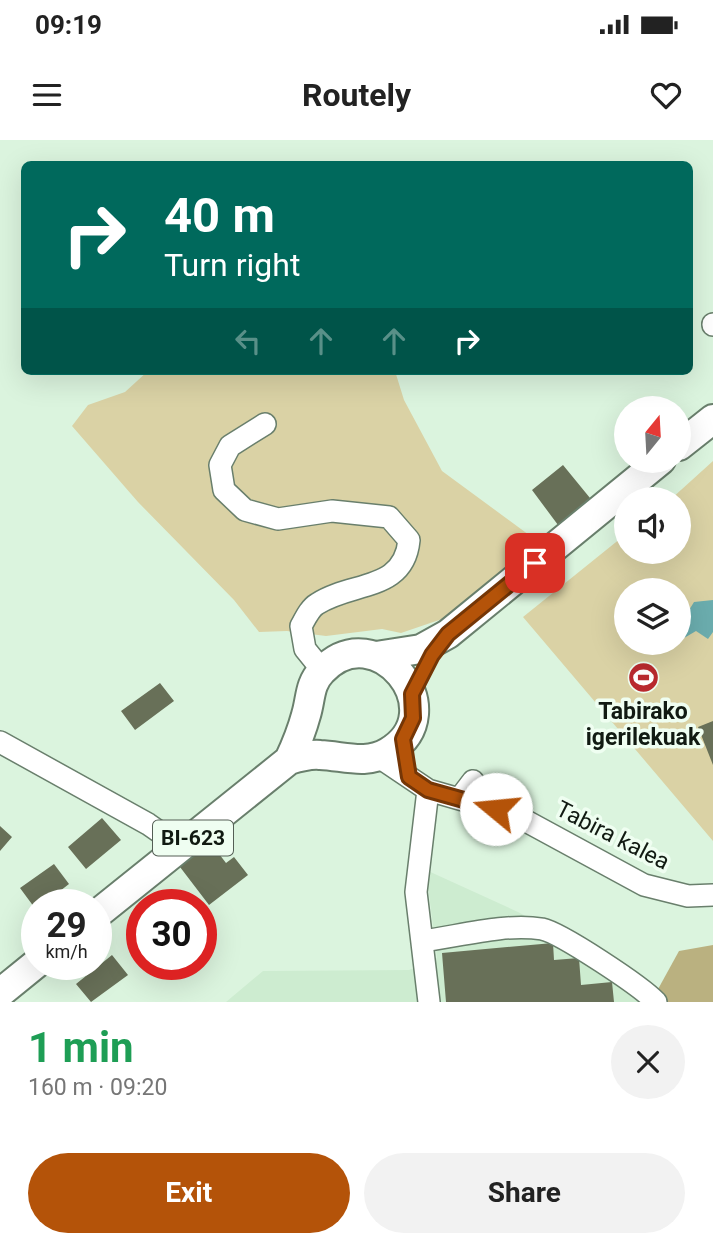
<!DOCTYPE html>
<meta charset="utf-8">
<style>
:root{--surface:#fff;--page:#f2f2f2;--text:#222;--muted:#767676;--accent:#b45309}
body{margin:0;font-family:Roboto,sans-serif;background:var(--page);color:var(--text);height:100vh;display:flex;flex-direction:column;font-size:26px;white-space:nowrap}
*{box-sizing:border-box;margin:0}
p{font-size:23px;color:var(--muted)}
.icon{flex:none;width:38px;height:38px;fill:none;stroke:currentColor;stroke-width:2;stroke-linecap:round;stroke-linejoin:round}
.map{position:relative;height:862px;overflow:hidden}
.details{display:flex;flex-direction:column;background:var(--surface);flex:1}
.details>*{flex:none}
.top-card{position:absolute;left:21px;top:21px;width:672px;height:214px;border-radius:10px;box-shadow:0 7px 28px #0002;background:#00695c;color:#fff;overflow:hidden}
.needle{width:46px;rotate:18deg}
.controls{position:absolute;left:614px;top:256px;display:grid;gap:14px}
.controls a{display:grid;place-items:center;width:77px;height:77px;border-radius:50%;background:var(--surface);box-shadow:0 7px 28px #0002;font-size:35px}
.speed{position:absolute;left:21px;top:749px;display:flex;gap:14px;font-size:35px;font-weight:700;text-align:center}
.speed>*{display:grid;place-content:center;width:91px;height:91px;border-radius:50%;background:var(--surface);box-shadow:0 7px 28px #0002;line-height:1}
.speed small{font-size:18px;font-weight:400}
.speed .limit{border:10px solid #d22;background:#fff;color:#111}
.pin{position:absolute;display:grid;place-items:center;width:60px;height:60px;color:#fff;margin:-30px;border-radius:14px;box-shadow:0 4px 10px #0006}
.me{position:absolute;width:77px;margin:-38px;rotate:287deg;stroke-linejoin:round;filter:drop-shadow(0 0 5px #0008)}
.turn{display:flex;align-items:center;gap:24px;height:147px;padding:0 28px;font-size:32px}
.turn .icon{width:91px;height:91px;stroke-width:2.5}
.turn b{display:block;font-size:49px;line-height:60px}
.lanes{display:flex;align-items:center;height:66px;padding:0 28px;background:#0003;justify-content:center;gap:35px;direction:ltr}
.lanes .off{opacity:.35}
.round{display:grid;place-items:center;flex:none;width:74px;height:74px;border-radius:37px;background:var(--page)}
.head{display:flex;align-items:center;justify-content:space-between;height:119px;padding:0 28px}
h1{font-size:42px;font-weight:700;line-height:52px;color:#1e9e55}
.cta{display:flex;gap:14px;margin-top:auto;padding:14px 28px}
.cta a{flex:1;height:80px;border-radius:42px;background:var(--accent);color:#fff;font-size:28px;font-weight:700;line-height:80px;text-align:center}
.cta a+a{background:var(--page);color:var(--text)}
.status{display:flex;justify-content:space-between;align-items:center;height:49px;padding:0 35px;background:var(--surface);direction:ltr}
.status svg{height:19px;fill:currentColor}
header{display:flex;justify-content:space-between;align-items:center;height:91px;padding:0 28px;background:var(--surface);font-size:32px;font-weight:700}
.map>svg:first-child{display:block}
</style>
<div class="status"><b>09:19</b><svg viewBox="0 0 49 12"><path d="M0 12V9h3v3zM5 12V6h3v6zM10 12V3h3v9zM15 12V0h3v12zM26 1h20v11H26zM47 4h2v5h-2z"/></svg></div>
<header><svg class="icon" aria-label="menu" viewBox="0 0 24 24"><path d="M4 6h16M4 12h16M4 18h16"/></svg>Routely<svg class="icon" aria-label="heart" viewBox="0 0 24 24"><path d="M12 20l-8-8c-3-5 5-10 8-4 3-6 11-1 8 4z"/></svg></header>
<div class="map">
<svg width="713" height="862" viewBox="0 0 713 862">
<rect width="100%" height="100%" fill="#dbf4de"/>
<path fill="#cdecd0" d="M 426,730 L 518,772 L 651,845 L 665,862 L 226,862 L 263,831 L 409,830 L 437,818 Z"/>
<path fill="#dad2a5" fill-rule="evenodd" d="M 148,231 L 395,231 L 404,260 L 442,331 L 540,403 L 445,478 L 401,493 L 382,489 L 326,496 L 287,491 L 259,492 L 234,460 L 138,362 L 72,286 L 88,265 L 125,252 Z
M 713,321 L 713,701 L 523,477 L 626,394 L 626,411 L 679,411 L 679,359 L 671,359 ZM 626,450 L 679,450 L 679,502 L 626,502 Z"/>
<path fill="#bab180" d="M 713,805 L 713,862 L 665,862 L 657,851 L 679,811 Z"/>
<path fill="#6badae" d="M 713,460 L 713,492 L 708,499 L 696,491 L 679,501 L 679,478 L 686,475 L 694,462 Z"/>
<path fill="#687058" d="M 563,325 L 590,358 L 558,385 L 532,350 Z
M 160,543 L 174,561 L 135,590 L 121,571 Z
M 713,581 L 713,625 L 698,587 Z
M 102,678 L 121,700 L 86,729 L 68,707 Z
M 0,686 L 12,697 L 0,711 Z
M 210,702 L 226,723 L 234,717 L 248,735 L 209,765 L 180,727 Z
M 54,724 L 69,744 L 42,765 L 37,765 L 37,771 L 20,748 Z
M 553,803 L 554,820 L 579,818 L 581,845 L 612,842 L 614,862 L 446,862 L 442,813 Z
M 112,815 L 128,835 L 91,862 L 76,844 Z"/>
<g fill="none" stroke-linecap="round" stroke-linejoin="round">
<defs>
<path id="minor" d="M 713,184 L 713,185
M 265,284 L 230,306 L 220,325 L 224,350 L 245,370 L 278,379 L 332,371 L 389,377 L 409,400 C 404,452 352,441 317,464 C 310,468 305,479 301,486 L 305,509 L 322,530
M 0,602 L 148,684 L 181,707
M 379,617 L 428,650 L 515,675 L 644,745 L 688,756 L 713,755
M 428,650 L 416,752 L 429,862
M 460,658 L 473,641
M 423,801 C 460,796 505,783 542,789 C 561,793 641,846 656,862"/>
<path id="major" d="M 679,306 L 713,279
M 376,516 L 421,509 L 448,494 L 661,320
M 96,775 L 289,620 C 299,617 310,614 320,615 C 344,616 366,625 388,612 C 456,572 376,473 322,531 C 309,544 311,559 306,575 C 302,590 296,605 289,620
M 0,853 L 37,823"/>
</defs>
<use href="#minor" stroke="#697f6c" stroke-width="24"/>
<use href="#major" stroke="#697f6c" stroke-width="32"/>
<use href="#minor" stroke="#fff" stroke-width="21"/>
<use href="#major" stroke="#fff" stroke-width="28"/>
</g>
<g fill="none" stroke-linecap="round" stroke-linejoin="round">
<defs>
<path id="route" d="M 496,669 L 428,650 L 409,637 L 403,599 L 413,578 L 412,554 L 432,515 L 448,494 L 535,423"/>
</defs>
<use href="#route" stroke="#753606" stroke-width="18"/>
<use href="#route" stroke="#b45309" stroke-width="12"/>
</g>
<defs>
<symbol id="stadium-disc" viewBox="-11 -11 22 22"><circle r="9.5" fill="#b9292e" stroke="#effef1"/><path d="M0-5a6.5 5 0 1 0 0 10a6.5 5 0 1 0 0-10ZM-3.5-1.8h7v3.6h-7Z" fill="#fff"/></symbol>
</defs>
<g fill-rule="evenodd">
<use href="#stadium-disc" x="626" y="520" width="35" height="35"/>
</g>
<g text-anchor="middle" stroke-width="7" stroke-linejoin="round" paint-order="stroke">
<rect fill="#effef1" stroke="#545e55" stroke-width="2" x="153" y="680.5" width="80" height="35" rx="5"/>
<g font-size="21" font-weight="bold" fill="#111a12">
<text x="193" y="705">BI-623</text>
</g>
<g font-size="23" font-weight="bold" fill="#111a12" stroke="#effef1">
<text x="643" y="579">Tabirako<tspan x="643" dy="26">igerilekuak</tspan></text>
</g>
<g font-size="23" fill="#111a12" stroke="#effef1">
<text transform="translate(613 695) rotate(27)" y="8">Tabira kalea</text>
</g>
</g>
</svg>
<div class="controls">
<a><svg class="needle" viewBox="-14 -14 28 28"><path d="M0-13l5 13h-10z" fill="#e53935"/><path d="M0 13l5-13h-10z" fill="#767676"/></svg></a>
<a><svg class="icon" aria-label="sound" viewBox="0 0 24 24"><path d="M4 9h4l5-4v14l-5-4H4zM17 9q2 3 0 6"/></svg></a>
<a><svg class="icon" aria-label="layers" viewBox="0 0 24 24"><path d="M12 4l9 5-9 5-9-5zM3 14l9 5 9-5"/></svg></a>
</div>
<div class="speed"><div>29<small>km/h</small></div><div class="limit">30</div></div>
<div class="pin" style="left:535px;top:423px;background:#d93025"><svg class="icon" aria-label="arrive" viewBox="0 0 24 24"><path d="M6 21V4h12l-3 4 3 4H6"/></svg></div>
<svg class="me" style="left:496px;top:669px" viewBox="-20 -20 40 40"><circle r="19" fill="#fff"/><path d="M0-13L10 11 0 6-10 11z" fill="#b45309"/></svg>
<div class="top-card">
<div class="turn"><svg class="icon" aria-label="right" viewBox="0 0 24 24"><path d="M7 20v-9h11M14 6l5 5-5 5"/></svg><div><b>40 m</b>Turn right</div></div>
<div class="lanes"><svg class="icon off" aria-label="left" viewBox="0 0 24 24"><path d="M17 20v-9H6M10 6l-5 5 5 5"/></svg><svg class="icon off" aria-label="ahead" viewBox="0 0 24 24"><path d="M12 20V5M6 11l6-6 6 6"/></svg><svg class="icon off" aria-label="ahead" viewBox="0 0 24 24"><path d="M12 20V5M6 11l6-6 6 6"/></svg><svg class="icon" aria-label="right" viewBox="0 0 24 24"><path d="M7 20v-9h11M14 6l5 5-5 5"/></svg></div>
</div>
</div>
<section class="details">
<div class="head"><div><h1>1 min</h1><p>160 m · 09:20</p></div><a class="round"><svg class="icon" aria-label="close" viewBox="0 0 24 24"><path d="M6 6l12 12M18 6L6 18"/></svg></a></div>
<div class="cta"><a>Exit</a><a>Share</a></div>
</section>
